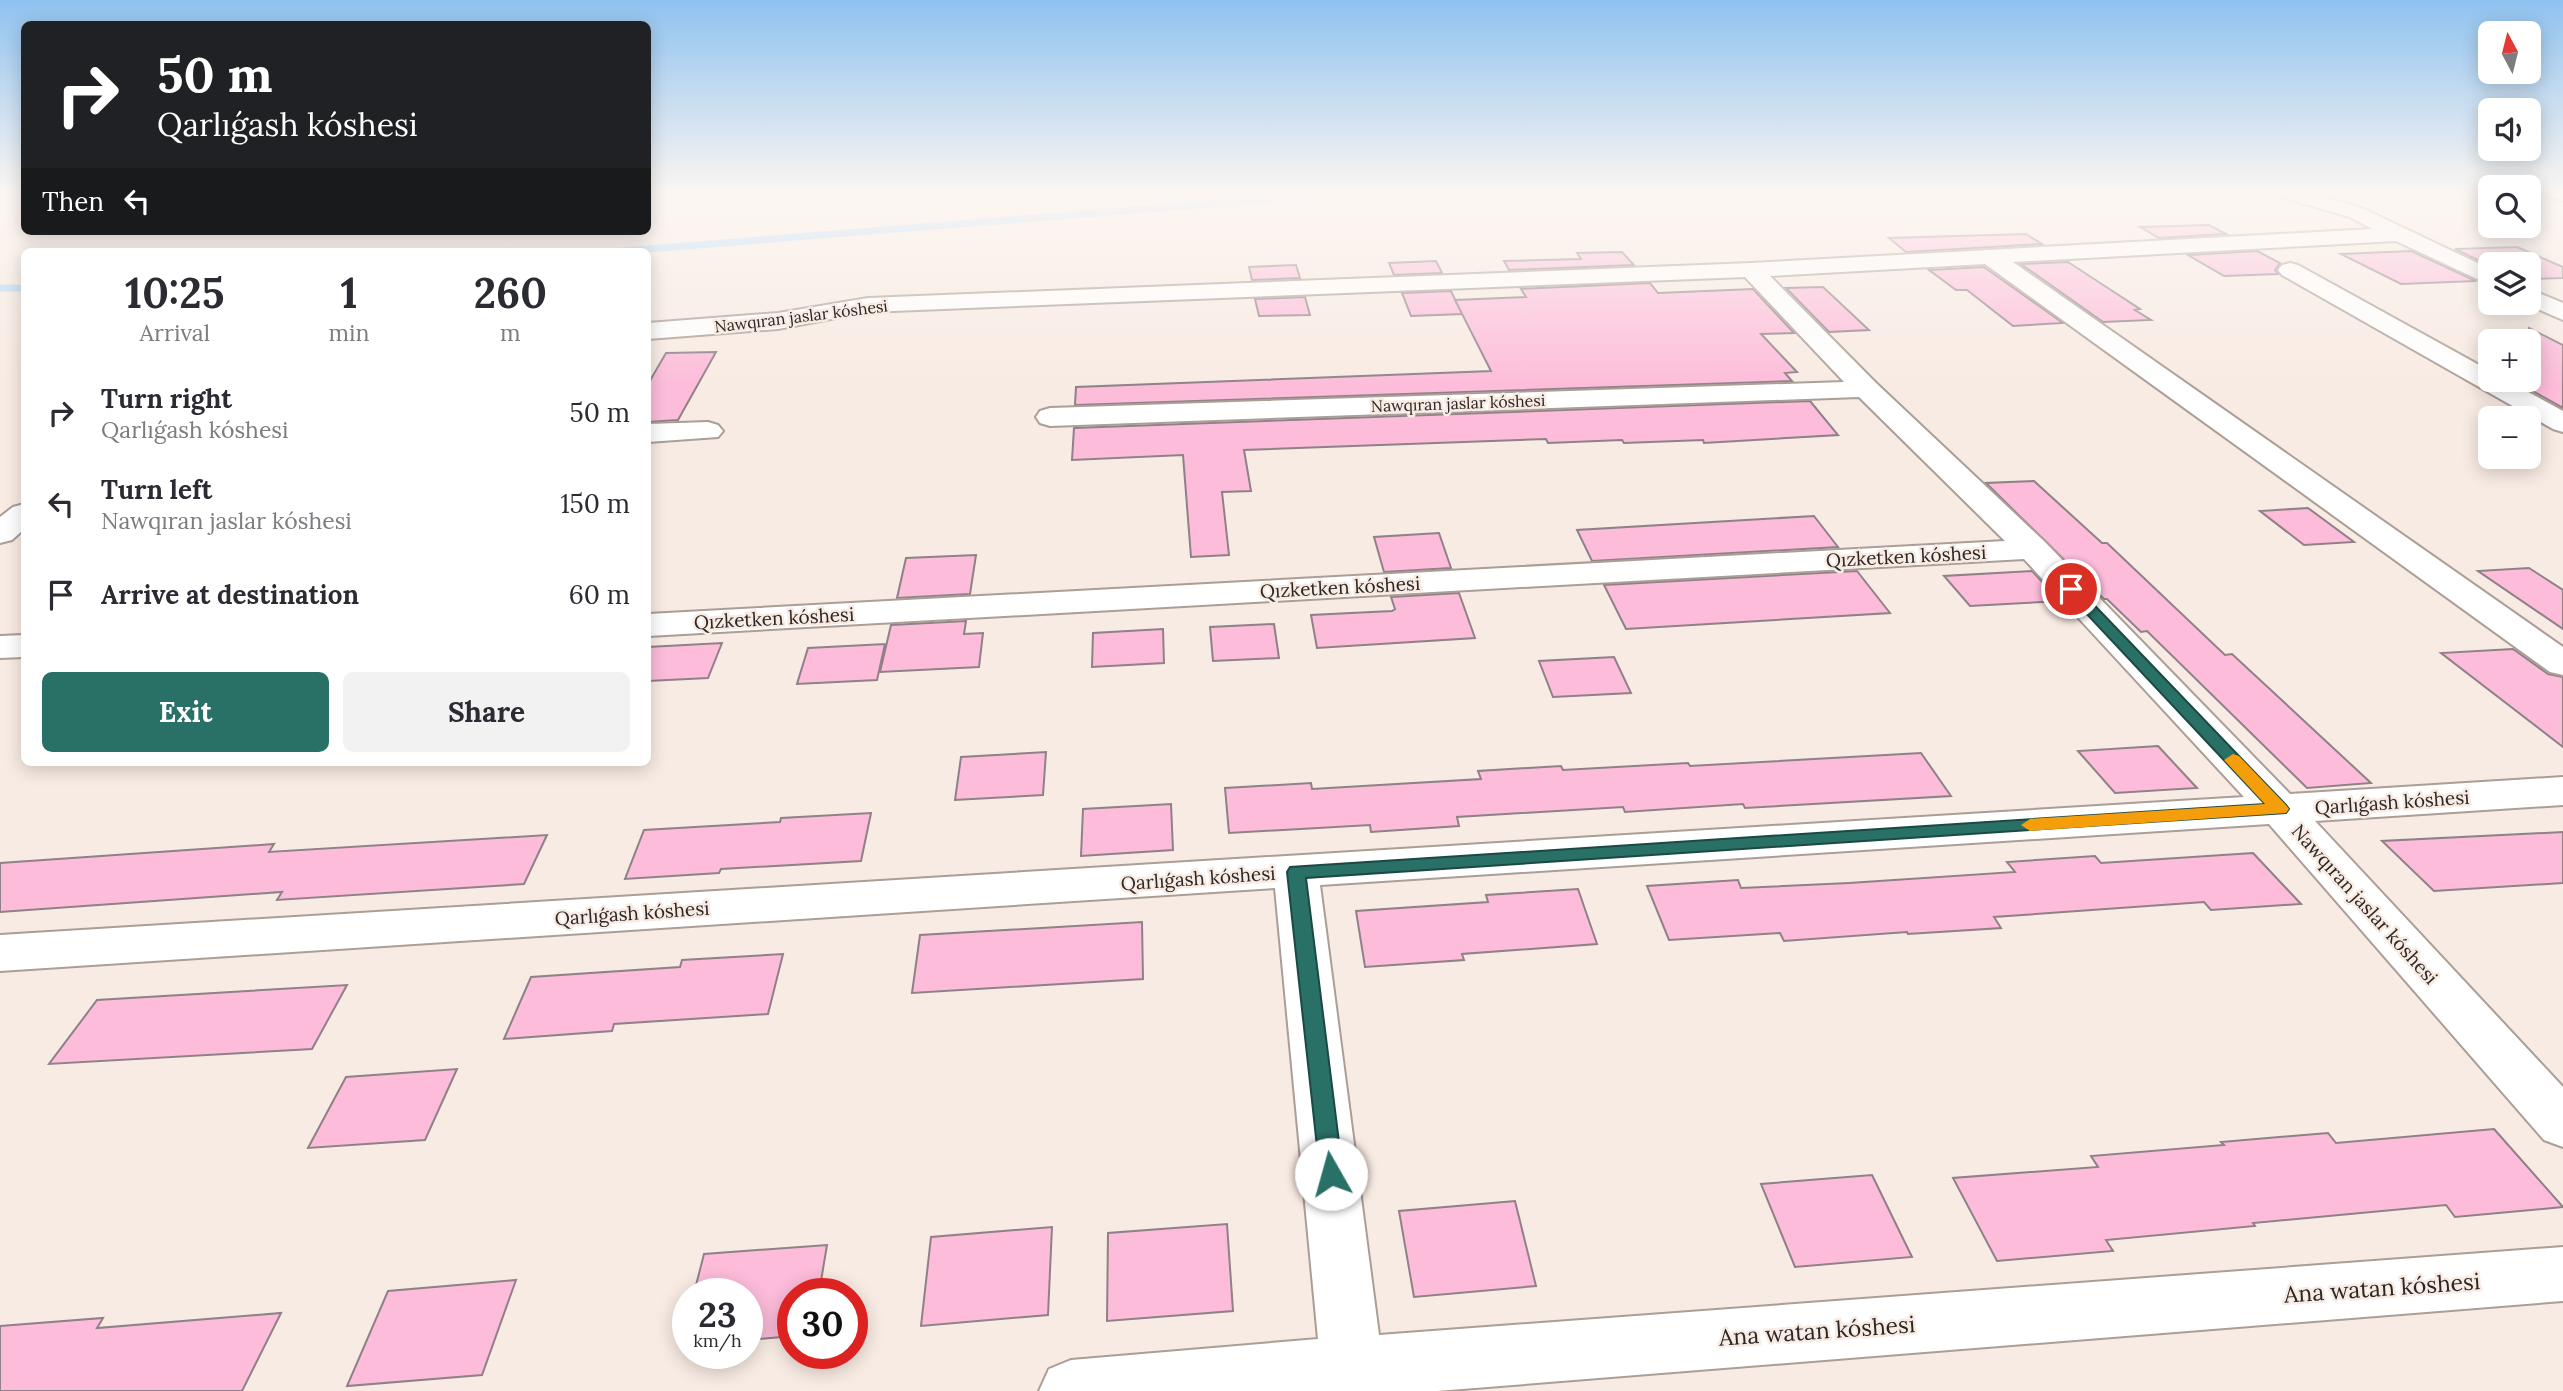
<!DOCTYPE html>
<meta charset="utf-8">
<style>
:root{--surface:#fff;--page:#f2f2f3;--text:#2b2b33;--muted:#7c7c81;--accent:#297067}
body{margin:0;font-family:Lora,serif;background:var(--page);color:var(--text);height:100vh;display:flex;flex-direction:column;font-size:26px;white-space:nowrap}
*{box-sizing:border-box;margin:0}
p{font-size:23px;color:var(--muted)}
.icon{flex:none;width:38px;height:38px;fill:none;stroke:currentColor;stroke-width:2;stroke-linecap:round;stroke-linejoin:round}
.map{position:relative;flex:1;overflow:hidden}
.panel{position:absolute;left:21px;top:248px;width:630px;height:518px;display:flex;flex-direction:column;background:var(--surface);border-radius:10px;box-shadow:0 4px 18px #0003}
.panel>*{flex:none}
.banner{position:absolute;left:21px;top:21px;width:630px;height:214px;border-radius:10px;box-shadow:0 4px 18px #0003;background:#202124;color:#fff;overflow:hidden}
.needle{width:46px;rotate:353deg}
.fabs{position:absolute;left:2478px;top:21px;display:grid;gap:14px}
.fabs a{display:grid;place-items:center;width:63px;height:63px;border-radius:10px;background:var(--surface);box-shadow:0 4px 18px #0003;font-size:35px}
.speed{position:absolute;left:672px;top:1278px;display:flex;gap:14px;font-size:35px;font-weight:700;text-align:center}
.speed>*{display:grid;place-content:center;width:91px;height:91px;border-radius:50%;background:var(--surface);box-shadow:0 4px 18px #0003;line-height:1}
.speed small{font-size:18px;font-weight:400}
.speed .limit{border:10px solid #d22;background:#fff;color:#111}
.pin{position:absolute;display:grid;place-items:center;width:60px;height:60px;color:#fff;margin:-30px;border:4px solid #fff;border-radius:50%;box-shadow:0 2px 7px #0007}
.me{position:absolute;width:77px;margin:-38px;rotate:353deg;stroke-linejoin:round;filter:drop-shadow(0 0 5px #0008)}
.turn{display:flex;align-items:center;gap:24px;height:147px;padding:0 21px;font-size:32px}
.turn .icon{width:91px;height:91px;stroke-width:2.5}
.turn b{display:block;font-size:49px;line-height:60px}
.then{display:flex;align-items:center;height:66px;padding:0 21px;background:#0003;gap:14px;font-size:26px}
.eta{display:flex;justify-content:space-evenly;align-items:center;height:119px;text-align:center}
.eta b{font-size:42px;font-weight:800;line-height:49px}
.cta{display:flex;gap:14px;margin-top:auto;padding:14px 21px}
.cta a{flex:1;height:80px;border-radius:10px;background:var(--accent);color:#fff;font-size:28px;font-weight:800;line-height:80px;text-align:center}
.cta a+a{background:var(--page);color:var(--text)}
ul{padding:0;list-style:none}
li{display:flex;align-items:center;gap:21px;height:91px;padding:0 21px}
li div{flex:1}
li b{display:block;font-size:26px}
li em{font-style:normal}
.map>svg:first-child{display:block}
</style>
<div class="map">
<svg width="2563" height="1391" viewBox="0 0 2563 1391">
<rect width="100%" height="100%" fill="#f8ebe3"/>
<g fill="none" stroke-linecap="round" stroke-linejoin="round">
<path stroke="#abd7f9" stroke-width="7" d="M 610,252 L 1358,192
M 0,288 L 24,288"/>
</g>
<path fill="#fdbcda" stroke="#8e8187" stroke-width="2" d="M 2209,225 L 2226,234 L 2159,238 L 2140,227 Z
M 2026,234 L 2042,244 L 1906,252 L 1889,238 Z
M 2517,247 L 2563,267 L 2563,278 L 2529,279 L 2529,264 L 2490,266 L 2455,249 Z
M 2257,251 L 2280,263 L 2275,270 L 2278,274 L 2224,276 L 2188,255 Z
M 2411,251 L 2476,281 L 2401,284 L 2341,254 Z
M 1622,252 L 1634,265 L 1509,270 L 1504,261 L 1581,259 L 1577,253 Z
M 1436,261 L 1442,273 L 1394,275 L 1389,263 Z
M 2068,262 L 2140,309 L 2135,310 L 2151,320 L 2103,322 L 2021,264 Z
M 1296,265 L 1300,278 L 1252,280 L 1249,267 Z
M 1984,267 L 2063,323 L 2013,326 L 1967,290 L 1956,290 L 1929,270 Z
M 1650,283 L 1658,293 L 1753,289 L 1794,333 L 1761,334 L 1797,372 L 1785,373 L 1792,381 L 1075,405 L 1076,387 L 1491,371 L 1455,300 L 1526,297 L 1521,289 Z
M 1823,287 L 1869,330 L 1829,332 L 1786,288 Z
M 1451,291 L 1462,314 L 1411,316 L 1402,293 Z
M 1305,297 L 1310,315 L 1259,316 L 1255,299 Z
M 2529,328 L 2563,345 L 2563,408 L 2529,389 Z
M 716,352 L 678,420 L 648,422 L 648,384 L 666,353 Z
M 1810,401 L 1838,435 L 1704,443 L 1703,440 L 1624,443 L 1622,440 L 1548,443 L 1546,439 L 1244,450 L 1251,491 L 1222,492 L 1229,555 L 1191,557 L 1183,455 L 1072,460 L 1074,428 Z
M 2034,481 L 2102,543 L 2107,543 L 2225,655 L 2232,654 L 2371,783 L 2307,788 L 2147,631 L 2141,632 L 2107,599 L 2104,599 L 1986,483 Z
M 2308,508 L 2354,542 L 2304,545 L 2260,511 Z
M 1814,516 L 1838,547 L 1592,561 L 1577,530 Z
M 1439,533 L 1451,568 L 1384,572 L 1374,537 Z
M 976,555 L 970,594 L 897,598 L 906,558 Z
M 2529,568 L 2563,590 L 2563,629 L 2478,571 Z
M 1857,571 L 1890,613 L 1626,629 L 1604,585 Z
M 2032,571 L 2060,601 L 1970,606 L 1944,576 Z
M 1459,593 L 1475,638 L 1317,648 L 1311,615 L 1392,611 L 1395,609 L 1391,597 Z
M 966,621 L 964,634 L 983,633 L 979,667 L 880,672 L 891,625 Z
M 1274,624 L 1279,658 L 1213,661 L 1210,627 Z
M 1163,629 L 1164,663 L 1092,667 L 1093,633 Z
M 722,643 L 708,678 L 648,681 L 648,647 Z
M 885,644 L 877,680 L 797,684 L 808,648 Z
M 2513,649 L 2548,674 L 2563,677 L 2563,747 L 2441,653 Z
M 1614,657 L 1631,693 L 1553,697 L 1539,661 Z
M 2158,746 L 2197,788 L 2115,793 L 2078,751 Z
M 1046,752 L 1043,795 L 955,800 L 961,757 Z
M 1921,753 L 1951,796 L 1745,808 L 1743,804 L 1625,812 L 1623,807 L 1457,817 L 1459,826 L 1371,832 L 1370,825 L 1229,833 L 1225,788 L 1311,783 L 1312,789 L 1481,779 L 1478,771 L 1561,766 L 1563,770 L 1688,763 L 1690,766 Z
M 1171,804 L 1173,850 L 1081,856 L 1083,809 Z
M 871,813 L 861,861 L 721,869 L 719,873 L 625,879 L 644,830 L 780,822 L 781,818 Z
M 2563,832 L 2563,883 L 2434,891 L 2382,841 Z
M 547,835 L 524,884 L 277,900 L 282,892 L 0,912 L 0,863 L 274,844 L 269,852 Z
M 2253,853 L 2301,904 L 2211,910 L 2204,902 L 1994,917 L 2001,928 L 1908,934 L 1907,932 L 1784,941 L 1780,933 L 1669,940 L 1647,886 L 1738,880 L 1741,888 L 1849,883 L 2015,872 L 2007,862 L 2095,856 L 2101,863 Z
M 1578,889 L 1597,944 L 1462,954 L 1464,960 L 1365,967 L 1356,911 L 1488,902 L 1486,895 Z
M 1142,922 L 1143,979 L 912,993 L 920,935 Z
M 783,954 L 768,1014 L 614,1024 L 612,1031 L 504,1039 L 531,977 L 680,967 L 682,960 Z
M 347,985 L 312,1049 L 49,1064 L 97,1000 Z
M 457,1069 L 425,1140 L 308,1148 L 346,1077 Z
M 2494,1129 L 2563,1207 L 2455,1217 L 2446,1205 L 2253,1223 L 2255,1226 L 2106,1240 L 2113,1251 L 1997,1261 L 1953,1178 L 2098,1167 L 2091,1156 L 2224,1145 L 2221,1142 L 2328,1133 L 2336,1143 Z
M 1872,1175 L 1912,1257 L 1795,1267 L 1761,1184 Z
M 1515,1201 L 1536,1286 L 1414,1297 L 1399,1211 Z
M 1227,1224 L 1233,1311 L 1107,1321 L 1108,1233 Z
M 1052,1227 L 1048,1315 L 921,1326 L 931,1237 Z
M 827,1245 L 819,1293 L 793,1293 L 793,1336 L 747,1340 L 747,1293 L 694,1293 L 704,1254 Z
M 516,1280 L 482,1375 L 347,1386 L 388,1291 Z
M 281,1313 L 242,1391 L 0,1391 L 0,1326 L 103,1318 L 97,1328 Z"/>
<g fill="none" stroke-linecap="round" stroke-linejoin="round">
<defs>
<path id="minor" d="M 2275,192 L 2307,192 L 2364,209 L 2490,269 L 2490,285 L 2396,241 L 2013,262 L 2563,647 L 2563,675 L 2550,672 L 1985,264 L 1770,276 L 1876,383 L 2045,542 L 2290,794 L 2563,777 L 2563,805 L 2315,821 L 2563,1087 L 2563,1147 L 2544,1140 L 2269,824 L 1320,885 L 1379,1335 L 2563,1247 L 2563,1301 L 1437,1391 L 1039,1391 L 1049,1369 L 1071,1360 L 1318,1339 L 1275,888 L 0,971 L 0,935 L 2244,797 L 2024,559 L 648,636 L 648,614 L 2005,541 L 1859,397 L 1050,426 L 1040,423 L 1036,417 L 1040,411 L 1050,408 L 1844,382 L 1745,277 L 868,312 L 778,329 L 648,339 L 648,323 L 778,313 L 868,298 L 1751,263 L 2372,229 L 2350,217 L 2278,196 Z
M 2546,192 L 2563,192 L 2563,201 L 2549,196 Z
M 2290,263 L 2298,265 L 2490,371 L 2490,380 L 2506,380 L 2563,411 L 2563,432 L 2553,429 L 2282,275 L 2278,270 L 2282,265 Z
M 2529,289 L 2563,303 L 2563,320 L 2524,303 L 2529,303 Z
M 708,422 L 718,425 L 723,431 L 718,437 L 648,442 L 648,424 Z
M 24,504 L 24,529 L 12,540 L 0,543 L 0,517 L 13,507 Z
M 24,635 L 24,657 L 0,658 L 0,636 Z"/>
</defs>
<use href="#minor" stroke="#aa9e96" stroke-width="4"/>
<use href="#minor" fill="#fff" fill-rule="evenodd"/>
</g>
<linearGradient id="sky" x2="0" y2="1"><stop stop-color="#8fc2ef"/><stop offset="0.5" stop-color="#fcf6f2"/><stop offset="1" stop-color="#fcf6f2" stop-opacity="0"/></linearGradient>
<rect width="2563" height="387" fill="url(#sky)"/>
<path fill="#297067" stroke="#1b4943" stroke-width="2" d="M 2071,585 L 2076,586 L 2286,805 L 2289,809 L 2286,813 L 1306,878 L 1343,1174 L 1340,1181 L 1331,1184 L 1323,1181 L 1320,1174 L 1287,872 L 1290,867 L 2265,804 L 2066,592 L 2064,589 Z"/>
<path fill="#f59e0b" d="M 2233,754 L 2239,756 L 2286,805 L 2289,809 L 2286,813 L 2030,831 L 2021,825 L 2030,819 L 2265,804 L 2224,760 Z"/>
<g text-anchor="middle" stroke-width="5" stroke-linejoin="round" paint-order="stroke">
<g font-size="16" fill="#2c2724" stroke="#f8ebe3">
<text transform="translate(801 316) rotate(-7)" y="6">Nawqıran jaslar kóshesi</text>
<text transform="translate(1458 403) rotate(-2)" y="6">Nawqıran jaslar kóshesi</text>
</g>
<g font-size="19" fill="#2c2724" stroke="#f8ebe3">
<text transform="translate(1906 556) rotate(-3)" y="7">Qızketken kóshesi</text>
<text transform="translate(1340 587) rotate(-3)" y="7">Qızketken kóshesi</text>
<text transform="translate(774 618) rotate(-3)" y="7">Qızketken kóshesi</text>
<text transform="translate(2392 802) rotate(-4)" y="7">Qarlıǵash kóshesi</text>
<text transform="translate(1198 878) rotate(-4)" y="7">Qarlıǵash kóshesi</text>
<text transform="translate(2365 904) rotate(48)" y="7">Nawqıran jaslar kóshesi</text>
<text transform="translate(632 913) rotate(-4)" y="7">Qarlıǵash kóshesi</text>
</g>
<g font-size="23" fill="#2c2724" stroke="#f8ebe3">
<text transform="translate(2382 1288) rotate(-4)" y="8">Ana watan kóshesi</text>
<text transform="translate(1817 1331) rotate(-4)" y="8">Ana watan kóshesi</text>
</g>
</g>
</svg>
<div class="fabs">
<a><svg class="needle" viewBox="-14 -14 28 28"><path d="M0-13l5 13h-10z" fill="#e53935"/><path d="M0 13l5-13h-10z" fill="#7c7c81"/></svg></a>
<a><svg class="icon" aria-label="sound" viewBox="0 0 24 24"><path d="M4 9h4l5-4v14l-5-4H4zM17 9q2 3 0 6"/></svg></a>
<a><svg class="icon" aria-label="search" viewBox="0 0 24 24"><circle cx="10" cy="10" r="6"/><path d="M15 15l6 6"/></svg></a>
<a><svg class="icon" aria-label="layers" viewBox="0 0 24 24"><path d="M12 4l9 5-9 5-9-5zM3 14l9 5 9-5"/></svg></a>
<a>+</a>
<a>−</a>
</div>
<div class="speed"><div>23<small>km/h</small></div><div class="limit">30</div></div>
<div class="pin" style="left:2071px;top:589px;background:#d93025"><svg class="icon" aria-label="arrive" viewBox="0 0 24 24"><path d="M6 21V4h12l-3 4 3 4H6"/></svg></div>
<svg class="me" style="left:1331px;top:1174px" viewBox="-20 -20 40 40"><circle r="19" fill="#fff"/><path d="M0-13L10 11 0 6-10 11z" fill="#297067"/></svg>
<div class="banner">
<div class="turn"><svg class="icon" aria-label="right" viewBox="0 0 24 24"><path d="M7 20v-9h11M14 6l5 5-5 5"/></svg><div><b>50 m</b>Qarlıǵash kóshesi</div></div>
<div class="then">Then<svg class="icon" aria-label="left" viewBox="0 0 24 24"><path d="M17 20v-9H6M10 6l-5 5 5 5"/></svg></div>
</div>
<section class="panel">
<div class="eta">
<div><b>10:25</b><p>Arrival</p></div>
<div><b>1</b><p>min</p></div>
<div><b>260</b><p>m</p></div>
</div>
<ul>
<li><svg class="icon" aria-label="right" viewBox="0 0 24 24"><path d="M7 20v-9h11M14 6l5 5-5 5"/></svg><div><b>Turn right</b><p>Qarlıǵash kóshesi</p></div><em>50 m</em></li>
<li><svg class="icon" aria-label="left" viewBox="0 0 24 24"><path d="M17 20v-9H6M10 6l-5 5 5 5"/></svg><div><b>Turn left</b><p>Nawqıran jaslar kóshesi</p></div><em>150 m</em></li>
<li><svg class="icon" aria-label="arrive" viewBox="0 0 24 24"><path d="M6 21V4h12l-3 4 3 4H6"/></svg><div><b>Arrive at destination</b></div><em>60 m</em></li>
</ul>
<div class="cta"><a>Exit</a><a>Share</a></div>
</section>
</div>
